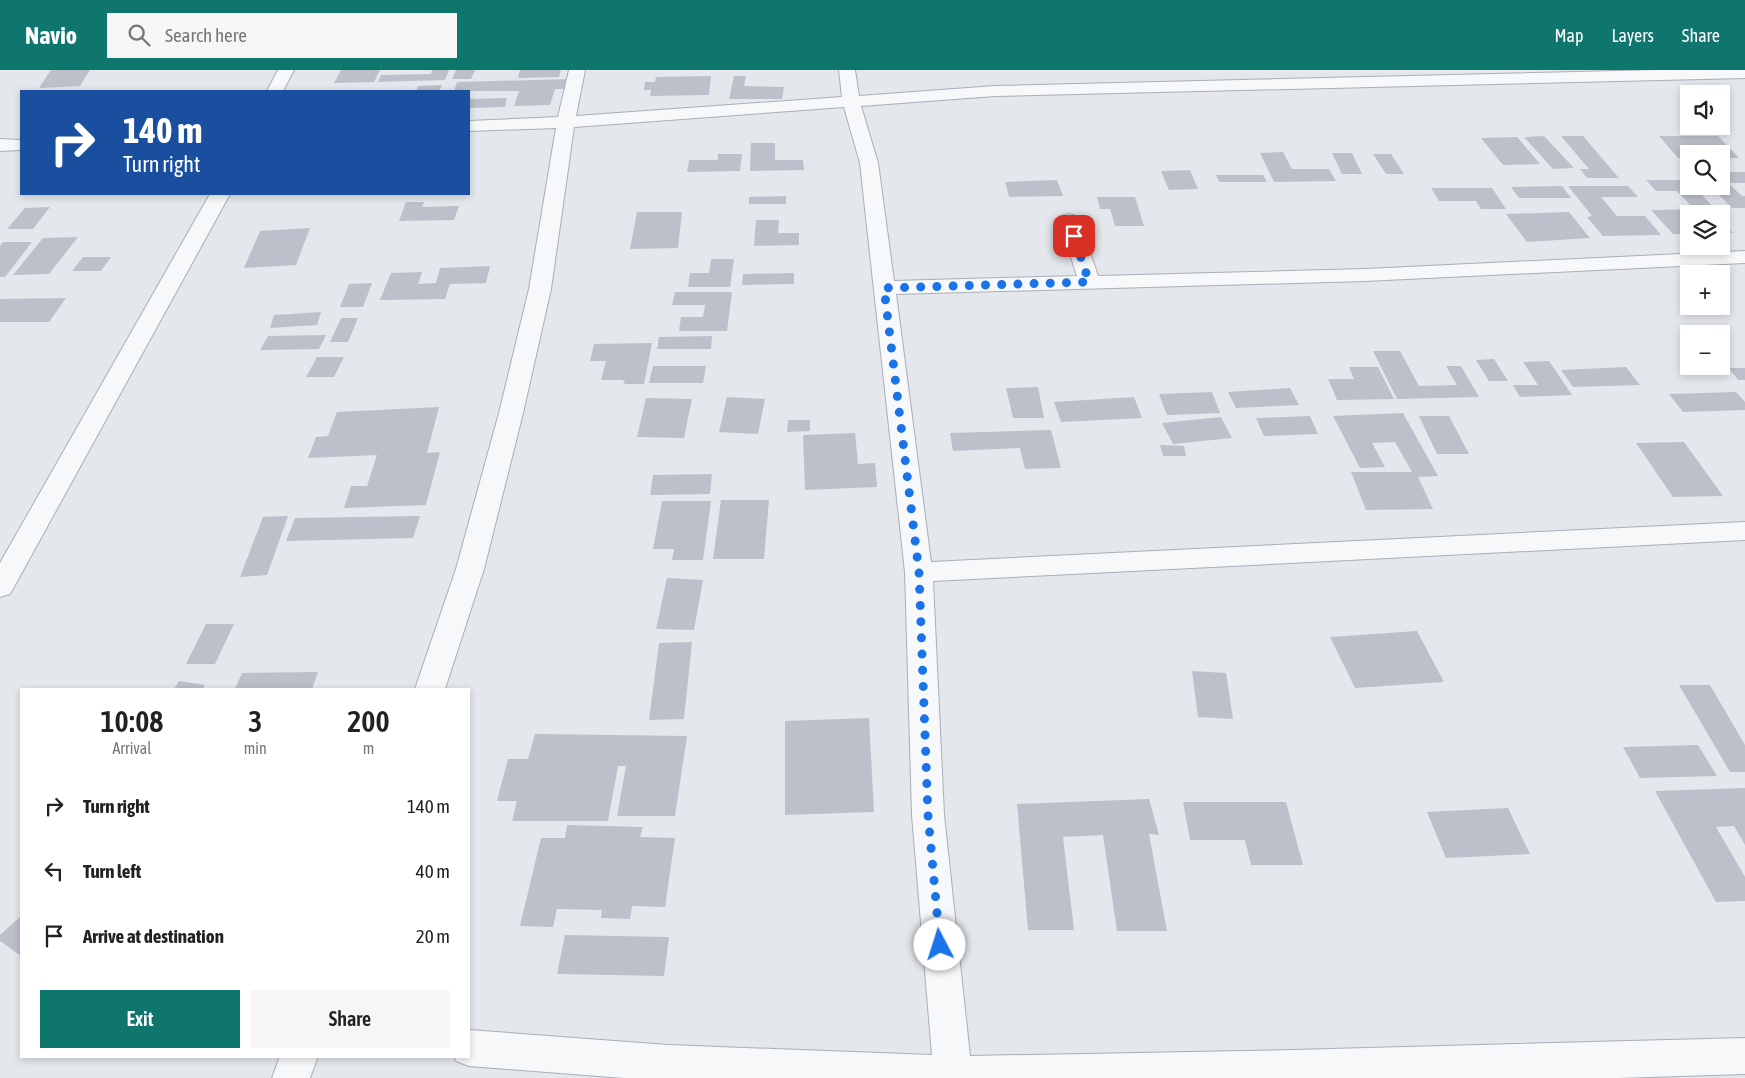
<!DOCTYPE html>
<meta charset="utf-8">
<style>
:root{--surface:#fff;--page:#f6f6f6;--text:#222;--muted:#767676;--accent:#0f766e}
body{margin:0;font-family:"Asap Condensed",sans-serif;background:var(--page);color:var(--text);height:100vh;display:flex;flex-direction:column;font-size:19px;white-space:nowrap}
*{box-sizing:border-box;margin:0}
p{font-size:16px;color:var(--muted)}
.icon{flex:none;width:28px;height:28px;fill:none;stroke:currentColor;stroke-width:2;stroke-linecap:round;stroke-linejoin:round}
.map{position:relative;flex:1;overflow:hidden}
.side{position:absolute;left:20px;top:618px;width:450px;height:370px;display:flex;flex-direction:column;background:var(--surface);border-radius:0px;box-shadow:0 2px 8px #0003}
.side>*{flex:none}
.guide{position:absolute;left:20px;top:20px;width:450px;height:105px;border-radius:0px;box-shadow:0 2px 8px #0003;background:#1a4fa0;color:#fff;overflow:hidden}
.tools{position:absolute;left:1680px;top:15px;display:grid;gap:10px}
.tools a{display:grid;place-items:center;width:50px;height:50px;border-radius:0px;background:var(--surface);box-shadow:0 2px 8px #0003;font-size:25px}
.pin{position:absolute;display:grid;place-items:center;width:42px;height:42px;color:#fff;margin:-21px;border-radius:10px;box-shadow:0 2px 8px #0006}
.me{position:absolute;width:55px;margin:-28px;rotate:355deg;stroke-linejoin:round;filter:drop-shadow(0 0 4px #0008)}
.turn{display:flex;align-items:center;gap:18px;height:105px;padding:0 20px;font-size:22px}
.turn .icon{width:65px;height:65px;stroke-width:2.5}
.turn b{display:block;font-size:35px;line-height:42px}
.eta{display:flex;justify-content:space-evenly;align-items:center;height:85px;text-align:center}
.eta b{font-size:30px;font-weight:600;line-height:35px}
.action{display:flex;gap:10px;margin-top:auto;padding:10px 20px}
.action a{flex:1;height:58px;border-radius:0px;background:var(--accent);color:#fff;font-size:20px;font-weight:600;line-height:58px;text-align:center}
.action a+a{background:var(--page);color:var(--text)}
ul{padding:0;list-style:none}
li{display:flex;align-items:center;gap:15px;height:65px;padding:0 20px}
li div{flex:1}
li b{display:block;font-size:19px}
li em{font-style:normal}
header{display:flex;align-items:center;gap:30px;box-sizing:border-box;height:70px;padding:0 25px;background:var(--accent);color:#fff}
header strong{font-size:24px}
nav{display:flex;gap:28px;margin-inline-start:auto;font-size:18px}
.search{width:350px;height:45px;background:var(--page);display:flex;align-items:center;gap:12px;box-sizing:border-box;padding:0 18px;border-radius:0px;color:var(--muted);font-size:19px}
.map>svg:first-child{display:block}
</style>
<header>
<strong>Navio</strong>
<div class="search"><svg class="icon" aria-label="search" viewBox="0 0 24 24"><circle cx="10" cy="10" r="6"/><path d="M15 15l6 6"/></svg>Search here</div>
<nav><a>Map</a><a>Layers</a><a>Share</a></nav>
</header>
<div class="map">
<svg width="1745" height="1008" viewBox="0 0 1745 1008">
<rect width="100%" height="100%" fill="#e4e7ec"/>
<path fill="#bbc0ca" d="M 51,0 L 90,0 L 80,16 L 39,18 Z
M 341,0 L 380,0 L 374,12 L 334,13 Z
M 432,0 L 449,0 L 445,10 L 378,12 L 381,5 L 431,4 Z
M 456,0 L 475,0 L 471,9 L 452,9 Z
M 520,0 L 561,0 L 559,7 L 518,8 Z
M 711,6 L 709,25 L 650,26 L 651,20 L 644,20 L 645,12 L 655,12 L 656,7 Z
M 734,6 L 746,6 L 744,16 L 784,17 L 782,29 L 729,29 Z
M 571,9 L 569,19 L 555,19 L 550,35 L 514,36 L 519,21 L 454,21 L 457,12 Z
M 442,15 L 439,21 L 416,21 L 418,16 Z
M 507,28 L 505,37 L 469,38 L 469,29 Z
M 1544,66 L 1574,98 L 1553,99 L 1524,67 Z
M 1561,66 L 1583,66 L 1619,108 L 1587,108 L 1580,99 L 1589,99 Z
M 1659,66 L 1718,66 L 1739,88 L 1721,88 L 1721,84 L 1689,84 L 1689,88 L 1678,88 Z
M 1517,67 L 1540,94 L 1503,95 L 1481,68 Z
M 751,73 L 775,73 L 775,90 L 803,90 L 804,100 L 750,101 Z
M 1283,82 L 1292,99 L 1329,99 L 1336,111 L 1274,112 L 1260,83 Z
M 1332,83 L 1352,83 L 1362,104 L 1342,104 Z
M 718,84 L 742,84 L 740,101 L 687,102 L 689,90 L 718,90 Z
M 1373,84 L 1391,84 L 1404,104 L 1386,104 Z
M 1190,100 L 1198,119 L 1169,120 L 1161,101 Z
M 1721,102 L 1745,102 L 1745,113 L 1728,113 L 1742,126 L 1745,126 L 1745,138 L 1732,138 L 1710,116 L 1721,116 Z
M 1216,105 L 1263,105 L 1267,112 L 1219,112 Z
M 1057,110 L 1063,126 L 1009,127 L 1005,112 Z
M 1646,110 L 1688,110 L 1689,116 L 1694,116 L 1713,137 L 1692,137 L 1677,121 L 1656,121 Z
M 1562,116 L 1571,128 L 1519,128 L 1511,117 Z
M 1568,116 L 1628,116 L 1638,127 L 1601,127 L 1617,146 L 1645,146 L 1661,165 L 1603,166 L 1587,147 L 1592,146 Z
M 1431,118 L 1492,118 L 1506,139 L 1481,139 L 1476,131 L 1439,131 Z
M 786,126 L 786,134 L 749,134 L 749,127 Z
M 1097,127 L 1135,127 L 1144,156 L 1115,156 L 1110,139 L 1100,139 Z
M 406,132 L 424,132 L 422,137 L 459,136 L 454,150 L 399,151 Z
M 50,137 L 33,159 L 7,159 L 25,138 Z
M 1710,139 L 1715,144 L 1689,144 L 1689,164 L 1673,164 L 1651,140 Z
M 637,142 L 682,142 L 678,178 L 630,179 Z
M 1569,142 L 1590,168 L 1527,172 L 1506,144 Z
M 756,150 L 779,150 L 778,163 L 799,163 L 799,175 L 754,176 Z
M 1721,151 L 1733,163 L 1721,163 Z
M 310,158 L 296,195 L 244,198 L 260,161 Z
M 78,167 L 49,204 L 13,205 L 43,168 Z
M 3,172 L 32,172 L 5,207 L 0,207 L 0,176 Z
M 83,187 L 111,187 L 101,201 L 72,201 Z
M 711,189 L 734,189 L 730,217 L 688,217 L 690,203 L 709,203 Z
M 490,196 L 486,213 L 450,214 L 445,229 L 380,230 L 391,203 L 422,202 L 418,214 L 436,213 L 440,198 Z
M 794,203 L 794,214 L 742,215 L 743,204 Z
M 372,213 L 363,237 L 340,237 L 349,214 Z
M 675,222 L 732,222 L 727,261 L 679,261 L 681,247 L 703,247 L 705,235 L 672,235 Z
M 66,228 L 49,252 L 0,252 L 0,229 Z
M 321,242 L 317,255 L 270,258 L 274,245 Z
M 341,248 L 358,248 L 348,272 L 330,272 Z
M 326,265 L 319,279 L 260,280 L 268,266 Z
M 712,266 L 711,279 L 657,279 L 659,267 Z
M 652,273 L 644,314 L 625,314 L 623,310 L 601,310 L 606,291 L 590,291 L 594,274 Z
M 1373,281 L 1400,281 L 1419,316 L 1457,315 L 1446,296 L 1461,296 L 1479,327 L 1397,329 Z
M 317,287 L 344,287 L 334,307 L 306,307 Z
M 1494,289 L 1508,311 L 1489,311 L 1476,290 Z
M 1549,291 L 1572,325 L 1520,327 L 1513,315 L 1538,315 L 1523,292 Z
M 653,296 L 706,296 L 703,313 L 649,313 Z
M 1349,297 L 1378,297 L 1394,329 L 1337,330 L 1328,309 L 1354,309 Z
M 1626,297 L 1640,315 L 1573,317 L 1561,300 Z
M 1729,298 L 1745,298 L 1745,310 L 1738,310 Z
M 1038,317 L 1044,348 L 1013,348 L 1006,318 Z
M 1290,318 L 1299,335 L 1236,338 L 1228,322 Z
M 1212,322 L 1220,343 L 1167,345 L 1159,324 Z
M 1736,322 L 1745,332 L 1745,340 L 1683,342 L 1669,324 Z
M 727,327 L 765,329 L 758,364 L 719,362 Z
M 1134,327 L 1142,348 L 1061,352 L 1054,332 Z
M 646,328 L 692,329 L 684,368 L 637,367 Z
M 439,337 L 427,383 L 440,382 L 426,435 L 344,438 L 351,416 L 367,416 L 377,385 L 308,388 L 316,367 L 328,366 L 337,342 Z
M 1403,343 L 1438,406 L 1418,407 L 1433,439 L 1366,440 L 1351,402 L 1412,402 L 1395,372 L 1372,373 L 1385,397 L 1360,398 L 1333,346 Z
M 1310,346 L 1318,364 L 1264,366 L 1256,348 Z
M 1419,346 L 1449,346 L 1469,384 L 1437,384 Z
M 1221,347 L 1232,368 L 1173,374 L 1162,353 Z
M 788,350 L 810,350 L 810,361 L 787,362 Z
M 1051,360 L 1061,398 L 1025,399 L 1020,378 L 953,381 L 950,363 Z
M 855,363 L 858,394 L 875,393 L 877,417 L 805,420 L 803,365 Z
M 1684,372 L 1723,426 L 1673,427 L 1636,373 Z
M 1160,375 L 1184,376 L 1186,386 L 1163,386 Z
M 712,404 L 710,424 L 650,425 L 653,405 Z
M 721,430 L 769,430 L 764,489 L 713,489 Z
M 662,431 L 711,431 L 703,490 L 672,490 L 674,479 L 653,479 Z
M 288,446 L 267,505 L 240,507 L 263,447 Z
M 420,446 L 413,468 L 286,471 L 295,448 Z
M 667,508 L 703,510 L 694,560 L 656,559 Z
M 206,554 L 234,554 L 215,594 L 186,594 Z
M 1417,561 L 1444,612 L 1355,618 L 1330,567 Z
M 692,572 L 684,649 L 649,650 L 659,573 Z
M 1192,601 L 1226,603 L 1233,649 L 1198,647 Z
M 318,602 L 312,619 L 235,619 L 242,603 Z
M 179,611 L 205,615 L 202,619 L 174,619 Z
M 1679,615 L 1710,615 L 1745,675 L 1745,702 L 1730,702 Z
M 869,648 L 874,742 L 785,745 L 785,651 Z
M 535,664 L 687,666 L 675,746 L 617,746 L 626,696 L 618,696 L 608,751 L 512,751 L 517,731 L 497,731 L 508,689 L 528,689 Z
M 1698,675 L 1717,706 L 1640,708 L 1623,677 Z
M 1745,718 L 1745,775 L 1734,756 L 1716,757 L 1745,807 L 1745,831 L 1716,832 L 1655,721 Z
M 1149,729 L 1159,765 L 1149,764 L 1167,861 L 1117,861 L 1103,765 L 1063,767 L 1074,860 L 1028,860 L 1017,734 Z
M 1183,732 L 1286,732 L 1303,795 L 1251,795 L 1245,770 L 1190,770 Z
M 1508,738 L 1530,784 L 1446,788 L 1427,742 Z
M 567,755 L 643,757 L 640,767 L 675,768 L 665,837 L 632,836 L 630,849 L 601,848 L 602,840 L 557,839 L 553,857 L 520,856 L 541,768 L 565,768 Z
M 21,846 L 21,886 L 0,871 L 0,865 Z
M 565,865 L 669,867 L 664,906 L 557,904 Z"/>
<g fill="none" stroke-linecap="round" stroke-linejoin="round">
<defs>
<path id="minor" d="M 278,0 L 294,0 L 283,21 L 267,21 Z
M 569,0 L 585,0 L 576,46 L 842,27 L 839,0 L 855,0 L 859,26 L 995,16 L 1658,0 L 1745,0 L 1745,8 L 995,26 L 861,36 L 878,93 L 894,211 L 1077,206 L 1059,150 L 1062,146 L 1069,144 L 1076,146 L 1079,150 L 1098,206 L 1365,199 L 1745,181 L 1745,193 L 1365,211 L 896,224 L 931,492 L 1745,452 L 1745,470 L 933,511 L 944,745 L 970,986 L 1293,980 L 1745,968 L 1745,1004 L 1618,1008 L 624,1008 L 469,996 L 456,991 L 454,986 L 469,986 L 469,960 L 668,975 L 932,985 L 912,745 L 905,502 L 860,93 L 844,37 L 574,57 L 551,219 L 523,343 L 484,499 L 445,619 L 415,619 L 456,499 L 499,343 L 529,219 L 556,58 L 469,61 L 469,51 L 558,47 Z
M 0,69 L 21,70 L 21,80 L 0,81 Z
M 210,124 L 230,124 L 14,517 L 10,524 L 0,527 L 0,493 Z
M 280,986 L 318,986 L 310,1008 L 272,1008 Z"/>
</defs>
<use href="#minor" stroke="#a9aeb7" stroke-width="2"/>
<use href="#minor" fill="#f7f8fa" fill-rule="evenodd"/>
</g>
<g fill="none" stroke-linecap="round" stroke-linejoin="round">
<path stroke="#1a73e8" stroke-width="9" stroke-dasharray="0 16.2" d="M 940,875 L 928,745 L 919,502 L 884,218 L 1089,212 L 1074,166"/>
</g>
</svg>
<div class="tools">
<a><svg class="icon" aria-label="sound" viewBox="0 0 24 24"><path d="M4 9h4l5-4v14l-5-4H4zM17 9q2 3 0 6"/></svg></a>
<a><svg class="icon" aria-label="search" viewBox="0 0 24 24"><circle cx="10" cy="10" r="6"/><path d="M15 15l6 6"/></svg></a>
<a><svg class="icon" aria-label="layers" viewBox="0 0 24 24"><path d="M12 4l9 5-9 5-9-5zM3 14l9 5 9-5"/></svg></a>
<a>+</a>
<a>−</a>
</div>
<div class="pin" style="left:1074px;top:166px;background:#d93025"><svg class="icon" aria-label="arrive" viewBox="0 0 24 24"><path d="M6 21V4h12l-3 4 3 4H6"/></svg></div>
<svg class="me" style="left:940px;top:875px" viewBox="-20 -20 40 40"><circle r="19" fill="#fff"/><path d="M0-13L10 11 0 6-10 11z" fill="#1a73e8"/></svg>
<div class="guide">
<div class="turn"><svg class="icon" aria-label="right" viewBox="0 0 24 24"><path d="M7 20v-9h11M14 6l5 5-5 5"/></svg><div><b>140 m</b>Turn right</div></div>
</div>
<section class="side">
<div class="eta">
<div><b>10:08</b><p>Arrival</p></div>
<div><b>3</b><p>min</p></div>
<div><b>200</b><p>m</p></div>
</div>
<ul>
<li><svg class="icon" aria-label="right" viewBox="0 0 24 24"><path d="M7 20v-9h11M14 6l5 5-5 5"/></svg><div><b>Turn right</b></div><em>140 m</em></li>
<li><svg class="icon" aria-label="left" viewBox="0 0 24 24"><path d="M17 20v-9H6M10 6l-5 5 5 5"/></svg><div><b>Turn left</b></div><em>40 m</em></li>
<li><svg class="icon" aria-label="arrive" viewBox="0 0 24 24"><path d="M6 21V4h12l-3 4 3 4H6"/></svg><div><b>Arrive at destination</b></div><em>20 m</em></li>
</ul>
<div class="action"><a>Exit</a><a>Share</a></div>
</section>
</div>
